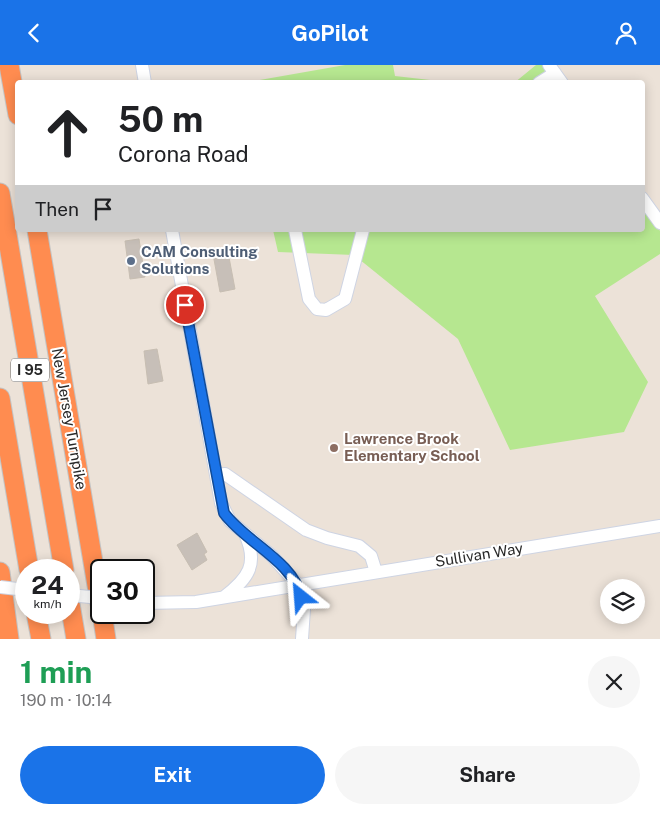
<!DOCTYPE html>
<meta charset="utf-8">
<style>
:root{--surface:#fff;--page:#f6f6f6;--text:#202124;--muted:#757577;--accent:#1a73e8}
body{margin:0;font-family:"Public Sans",sans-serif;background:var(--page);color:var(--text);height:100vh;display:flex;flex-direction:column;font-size:19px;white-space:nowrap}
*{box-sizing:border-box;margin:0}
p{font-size:16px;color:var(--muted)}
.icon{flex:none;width:28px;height:28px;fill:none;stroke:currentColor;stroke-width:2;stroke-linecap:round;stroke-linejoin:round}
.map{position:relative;height:574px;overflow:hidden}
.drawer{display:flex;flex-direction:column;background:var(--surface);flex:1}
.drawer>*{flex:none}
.guide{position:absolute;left:15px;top:15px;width:630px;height:152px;border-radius:5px;box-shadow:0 2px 12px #0003;background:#fff;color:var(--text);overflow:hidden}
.fabs{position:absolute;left:600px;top:514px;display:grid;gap:10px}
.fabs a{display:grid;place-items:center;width:45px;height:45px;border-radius:50%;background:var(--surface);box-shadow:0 2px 12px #0003;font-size:25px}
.speed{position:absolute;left:15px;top:494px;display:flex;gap:10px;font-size:25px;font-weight:700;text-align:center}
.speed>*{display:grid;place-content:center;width:65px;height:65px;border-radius:50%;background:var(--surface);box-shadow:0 2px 12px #0003;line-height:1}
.speed small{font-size:12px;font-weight:400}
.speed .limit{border:2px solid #111;border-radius:8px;background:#fff;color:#111}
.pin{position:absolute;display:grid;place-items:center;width:42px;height:42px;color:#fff;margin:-21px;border:2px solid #fff;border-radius:50%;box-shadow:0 1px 5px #0007}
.me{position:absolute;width:55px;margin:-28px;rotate:332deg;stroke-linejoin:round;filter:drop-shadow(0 0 4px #0008)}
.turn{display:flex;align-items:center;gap:18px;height:105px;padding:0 20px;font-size:22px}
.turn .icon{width:65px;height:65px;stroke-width:2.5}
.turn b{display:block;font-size:35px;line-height:42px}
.then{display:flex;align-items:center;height:48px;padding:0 20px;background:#0003;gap:10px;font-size:19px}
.round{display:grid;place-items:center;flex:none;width:52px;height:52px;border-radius:26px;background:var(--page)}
.headline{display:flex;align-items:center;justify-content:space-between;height:85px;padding:0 20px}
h1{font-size:30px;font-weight:700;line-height:38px;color:#1e9e55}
.cta{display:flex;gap:10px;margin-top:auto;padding:10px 20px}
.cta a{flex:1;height:58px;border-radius:30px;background:var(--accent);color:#fff;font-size:20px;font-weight:700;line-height:58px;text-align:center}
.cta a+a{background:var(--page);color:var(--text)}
header{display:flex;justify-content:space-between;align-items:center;height:65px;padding:0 20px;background:var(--accent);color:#fff;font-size:22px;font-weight:700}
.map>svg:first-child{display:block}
</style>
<header><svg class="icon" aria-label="back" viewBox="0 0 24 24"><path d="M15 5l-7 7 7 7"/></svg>GoPilot<svg class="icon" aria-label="person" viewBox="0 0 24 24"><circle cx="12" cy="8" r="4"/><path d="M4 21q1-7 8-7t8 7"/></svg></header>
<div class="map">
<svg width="660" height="574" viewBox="0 0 660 574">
<rect width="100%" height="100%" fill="#ece2d8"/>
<path fill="#b6e790" d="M 345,0 L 393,0 L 395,11 L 448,17 L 249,17 Z
M 536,0 L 548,0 L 560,18 L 514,18 Z
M 643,140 L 660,166 L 660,189 L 595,231 L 648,317 L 624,367 L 510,385 L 458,274 L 354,190 L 278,187 L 273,165 L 642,165 Z"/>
<path fill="#c7bfb8" stroke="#c7beb2" d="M 139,174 L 145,212 L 130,214 L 125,176 Z
M 228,187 L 235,224 L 220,227 L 213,189 Z
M 157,284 L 163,316 L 148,319 L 144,286 Z
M 197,468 L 207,487 L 204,489 L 207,495 L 192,505 L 177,480 Z"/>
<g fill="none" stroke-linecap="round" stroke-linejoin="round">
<defs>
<path id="minor" d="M 142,0 L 145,18
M 549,0 L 562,18
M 539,18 L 555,8
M 642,133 L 660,158
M 172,165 L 221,438 L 230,456 L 272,491 L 299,521 L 304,544 L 302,574
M 295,165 L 309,234 L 317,244 L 326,245 L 345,234 L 363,165
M 216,410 L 225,409 L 306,465 L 327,473 L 359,481 L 371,491 L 376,507
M 224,532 C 248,514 259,499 245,469
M 144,538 L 196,537 L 660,461"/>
<path id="highway" d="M 9,0 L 18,50
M 0,128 L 64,505
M 37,165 L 101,544
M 0,333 L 29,505
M 0,507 L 9,574
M 69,533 L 76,574
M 36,548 L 41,574
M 102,548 L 106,574"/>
</defs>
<use href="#minor" stroke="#ced4e3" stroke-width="14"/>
<use href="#highway" stroke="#c3c3c3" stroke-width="21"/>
<use href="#minor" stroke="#fff" stroke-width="12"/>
<use href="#highway" stroke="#ff8c50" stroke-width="19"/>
<defs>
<path id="minor-bridge" d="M 0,522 L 26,525
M 69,530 L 101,533"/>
</defs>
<use href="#minor-bridge" stroke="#ced4e3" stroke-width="14" stroke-linecap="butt"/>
<use href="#minor-bridge" stroke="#fff" stroke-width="12"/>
</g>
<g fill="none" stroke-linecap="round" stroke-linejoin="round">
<defs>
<path id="route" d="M 185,240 L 224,448 C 245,477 293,496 301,532"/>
</defs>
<use href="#route" stroke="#114b97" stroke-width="12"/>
<use href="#route" stroke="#1a73e8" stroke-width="9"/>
</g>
<circle fill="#5c6f8a" stroke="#fff" stroke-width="2" cx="131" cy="196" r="5"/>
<circle fill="#8d6e63" stroke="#fff" stroke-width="2" cx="334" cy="383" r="5"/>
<g text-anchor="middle" stroke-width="4" stroke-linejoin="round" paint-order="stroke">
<rect fill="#fff" stroke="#686868" stroke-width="1" x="11" y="293.5" width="38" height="23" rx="4"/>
<g font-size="14" font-weight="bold" fill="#282828">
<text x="30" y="310">I 95</text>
</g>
<g font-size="15" font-weight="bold" fill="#4e5e75" stroke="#fff" text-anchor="start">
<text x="141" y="192">CAM Consulting<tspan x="141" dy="17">Solutions</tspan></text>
</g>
<g font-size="15" fill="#282828" stroke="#fff">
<text transform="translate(69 354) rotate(80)" y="5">New Jersey Turnpike</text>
<text transform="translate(479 490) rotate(-9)" y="5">Sullivan Way</text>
</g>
<g font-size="15" font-weight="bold" fill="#785e54" stroke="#fff" text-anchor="start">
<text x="344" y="379">Lawrence Brook<tspan x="344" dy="17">Elementary School</tspan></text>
</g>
</g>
</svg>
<div class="fabs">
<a><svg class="icon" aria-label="layers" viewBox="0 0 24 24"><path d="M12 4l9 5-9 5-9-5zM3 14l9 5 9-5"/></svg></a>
</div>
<div class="speed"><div>24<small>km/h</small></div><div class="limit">30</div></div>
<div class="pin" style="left:185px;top:240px;background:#d93025"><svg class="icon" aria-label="arrive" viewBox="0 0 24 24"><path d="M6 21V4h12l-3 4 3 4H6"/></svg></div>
<svg class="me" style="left:301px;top:532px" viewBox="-20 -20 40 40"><path d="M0-17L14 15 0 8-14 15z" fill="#1a73e8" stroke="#fff" stroke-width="4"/></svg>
<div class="guide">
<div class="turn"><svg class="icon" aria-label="ahead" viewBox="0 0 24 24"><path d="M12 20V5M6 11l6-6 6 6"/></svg><div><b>50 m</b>Corona Road</div></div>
<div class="then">Then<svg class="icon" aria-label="arrive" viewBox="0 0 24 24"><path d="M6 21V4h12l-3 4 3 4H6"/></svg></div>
</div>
</div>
<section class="drawer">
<div class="headline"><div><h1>1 min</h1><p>190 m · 10:14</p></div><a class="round"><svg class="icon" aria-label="close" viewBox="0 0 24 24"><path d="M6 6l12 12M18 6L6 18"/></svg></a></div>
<div class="cta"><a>Exit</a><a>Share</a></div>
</section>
